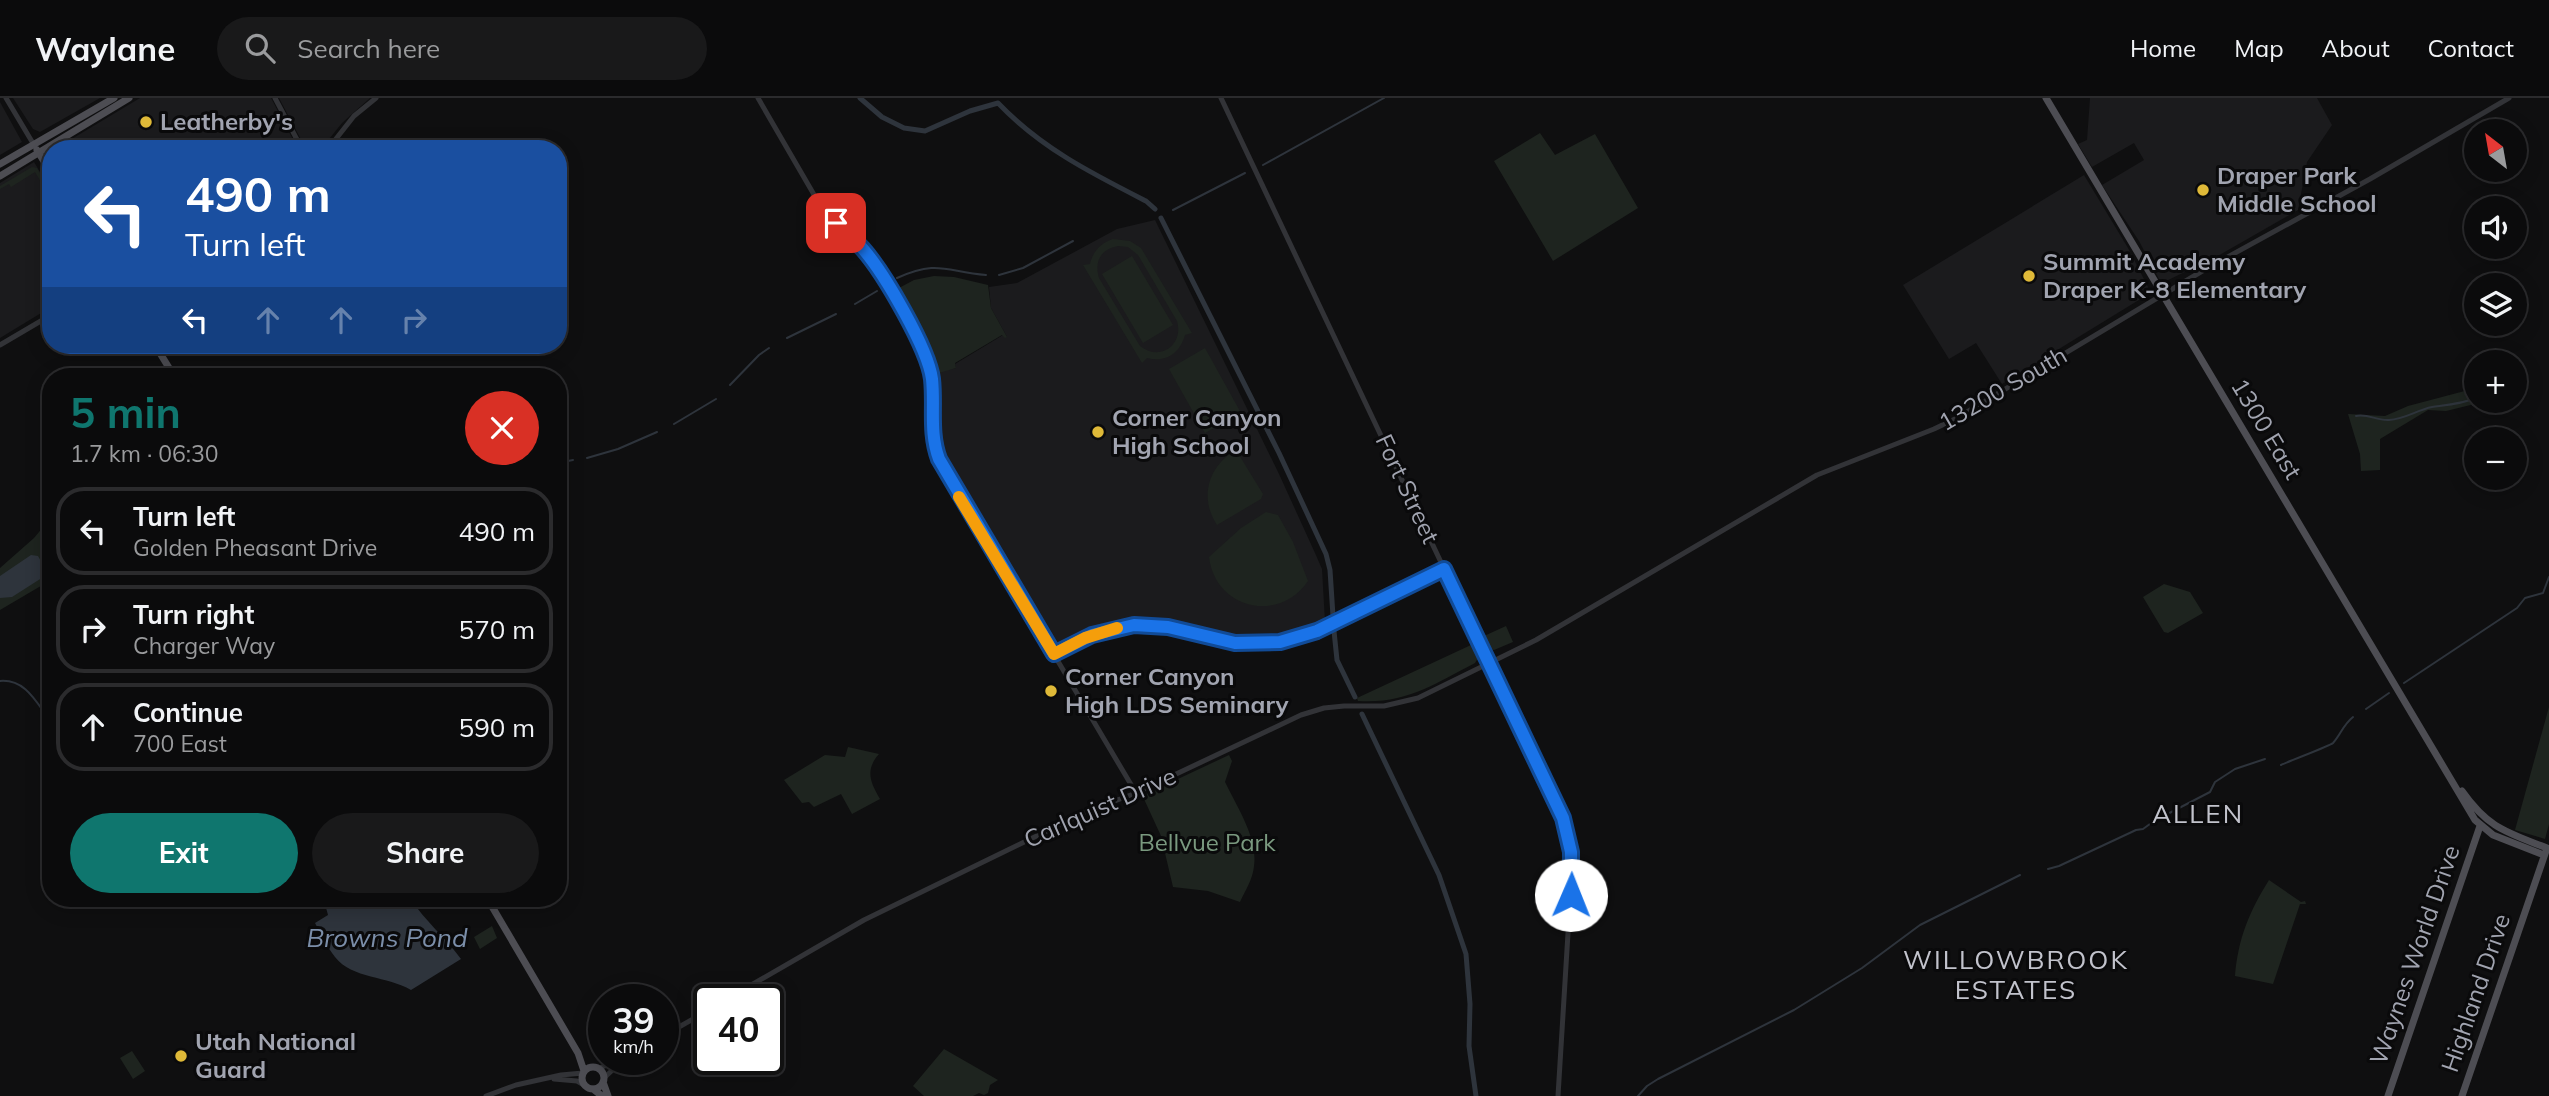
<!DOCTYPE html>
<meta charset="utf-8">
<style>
:root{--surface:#0b0b0c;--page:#19191a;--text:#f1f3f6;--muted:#9a9b9d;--line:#2b2b2d;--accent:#0f766e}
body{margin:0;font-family:Mulish,sans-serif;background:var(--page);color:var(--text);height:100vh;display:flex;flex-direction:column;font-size:26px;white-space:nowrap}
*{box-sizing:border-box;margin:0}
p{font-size:23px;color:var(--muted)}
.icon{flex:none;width:38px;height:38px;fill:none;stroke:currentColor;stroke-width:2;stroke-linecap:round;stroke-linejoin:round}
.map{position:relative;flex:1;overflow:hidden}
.sheet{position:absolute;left:42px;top:270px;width:525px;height:539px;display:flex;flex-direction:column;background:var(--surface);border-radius:28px;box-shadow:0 4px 18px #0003,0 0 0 2px var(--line)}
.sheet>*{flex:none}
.hud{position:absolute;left:42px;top:42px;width:525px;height:214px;border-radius:28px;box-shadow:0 4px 18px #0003,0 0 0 2px var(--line);background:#1a4fa0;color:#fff;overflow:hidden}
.needle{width:46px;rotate:329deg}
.fabs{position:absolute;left:2464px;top:21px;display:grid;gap:14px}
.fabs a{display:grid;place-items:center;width:63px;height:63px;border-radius:50%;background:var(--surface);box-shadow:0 4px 18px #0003,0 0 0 2px var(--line);font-size:35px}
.speed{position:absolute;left:588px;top:886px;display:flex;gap:14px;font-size:35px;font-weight:700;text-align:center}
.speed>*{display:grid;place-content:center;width:91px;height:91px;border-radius:50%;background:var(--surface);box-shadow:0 4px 18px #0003,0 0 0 2px var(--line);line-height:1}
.speed small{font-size:18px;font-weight:400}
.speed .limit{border:4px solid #111;border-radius:10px;background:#fff;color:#111}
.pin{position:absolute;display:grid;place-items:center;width:60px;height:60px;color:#fff;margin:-30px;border-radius:14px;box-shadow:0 4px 10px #0006}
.me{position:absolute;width:77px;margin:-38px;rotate:1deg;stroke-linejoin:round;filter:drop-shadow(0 0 5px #0008)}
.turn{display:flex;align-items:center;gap:24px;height:147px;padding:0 28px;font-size:32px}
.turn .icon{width:91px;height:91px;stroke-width:2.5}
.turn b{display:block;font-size:49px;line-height:60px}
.lanes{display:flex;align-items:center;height:66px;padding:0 28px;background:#0003;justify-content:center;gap:35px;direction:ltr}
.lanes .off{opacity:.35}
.round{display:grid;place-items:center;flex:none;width:74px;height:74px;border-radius:37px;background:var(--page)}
.headline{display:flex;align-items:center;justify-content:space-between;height:119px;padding:0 28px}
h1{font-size:42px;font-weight:700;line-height:52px;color:var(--accent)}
.button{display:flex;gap:14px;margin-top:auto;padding:14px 28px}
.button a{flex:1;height:80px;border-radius:42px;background:var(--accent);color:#fff;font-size:28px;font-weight:700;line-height:80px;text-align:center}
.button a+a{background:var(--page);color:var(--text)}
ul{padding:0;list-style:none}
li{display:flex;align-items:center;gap:21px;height:88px;margin:0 14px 10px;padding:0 14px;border:4px solid var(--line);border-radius:28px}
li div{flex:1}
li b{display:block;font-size:26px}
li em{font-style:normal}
header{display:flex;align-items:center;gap:42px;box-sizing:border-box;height:98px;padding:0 35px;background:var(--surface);border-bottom:2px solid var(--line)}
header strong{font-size:33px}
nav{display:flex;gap:38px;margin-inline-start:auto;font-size:24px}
.search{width:490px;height:63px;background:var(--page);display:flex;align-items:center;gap:18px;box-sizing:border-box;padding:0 24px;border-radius:38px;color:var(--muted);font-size:26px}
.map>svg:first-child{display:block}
</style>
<header>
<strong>Waylane</strong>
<div class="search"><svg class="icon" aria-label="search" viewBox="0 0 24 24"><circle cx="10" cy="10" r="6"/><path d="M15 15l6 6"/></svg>Search here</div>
<nav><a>Home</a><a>Map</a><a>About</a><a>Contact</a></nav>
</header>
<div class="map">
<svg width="2549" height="998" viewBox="0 0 2549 998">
<rect width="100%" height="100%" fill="#0f0f10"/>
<path fill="#1b1b1d" d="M 13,0 L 100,0 L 40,34 L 33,31 Z
M 140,0 L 271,0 L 298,51 L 55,51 Z
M 279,0 L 370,0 L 342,25 L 321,51 L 306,51 Z
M 2090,0 L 2317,0 L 2332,27 L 2307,64 L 2298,112 L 2216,159 L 2164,184 L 2159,181 L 2139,143 L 2102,87 L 2144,62 L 2134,45 L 2092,69 L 2078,46 L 2087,42 Z
M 0,4 L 22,44 L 0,57 Z
M 34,64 L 51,92 L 51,209 L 0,240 L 0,85 Z
M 2084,77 L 2128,150 L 2148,189 L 2147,197 L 2002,286 L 1976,245 L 1949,261 L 1903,187 Z
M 1155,122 L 1279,376 L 1315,455 L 1322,471 L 1325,524 L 1314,529 L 1273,541 L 1246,542 L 1215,537 L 1168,524 L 1131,523 L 1102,529 L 1059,548 L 1055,547 L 951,376 L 943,359 L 937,330 L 937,274 L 956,270 L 955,266 L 1003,237 L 1007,239 L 991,210 L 989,189 L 1017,185 L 1117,131 Z"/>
<path fill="#1e241f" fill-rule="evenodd" d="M 1540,35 L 1555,57 L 1595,36 L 1638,110 L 1553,163 L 1494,63 Z
M 32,69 L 37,70 L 47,87 L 41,84 L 35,74 L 11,89 L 9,86 L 0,91 L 0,88 Z
M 1113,141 L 1130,143 L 1141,150 L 1192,235 L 1185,237 C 1180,255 1166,265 1147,260 L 1142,265 L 1083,167 L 1090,166 C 1093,153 1101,145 1113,141 ZM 1118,148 L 1128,149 L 1138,157 L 1177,223 C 1184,247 1160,264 1140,248 L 1099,180 C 1094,163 1101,151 1118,148 Z
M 1132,158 L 1173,227 L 1143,245 L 1102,176 Z
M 934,178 L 954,179 L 988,187 L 991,210 L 1007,239 L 1005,240 L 1002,237 L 955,265 L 956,270 L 939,275 L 934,271 L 925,245 L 898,195 L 899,190 L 914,182 Z
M 1205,250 L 1241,315 L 1205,335 L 1169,271 Z
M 2476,290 L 2476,303 L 2487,303 L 2446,313 L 2428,312 L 2380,341 L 2380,372 L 2361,373 L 2360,356 L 2348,316 L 2385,318 L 2408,308 Z
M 1236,352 L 1263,396 L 1261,401 L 1217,427 C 1199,400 1208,368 1236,352 Z
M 1266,414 L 1278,417 L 1293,444 L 1308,483 C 1279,526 1215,511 1209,459 L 1241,430 Z
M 44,428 L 51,439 L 51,482 L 0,512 L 0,470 L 34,440 Z
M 2164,486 L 2190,494 L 2203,515 L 2168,535 L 2164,534 L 2143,499 Z
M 1506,528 L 1513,544 L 1494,552 L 1490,551 L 1484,538 Z
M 1471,547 L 1478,560 L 1475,565 C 1434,586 1407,606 1358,603 L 1357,600 Z
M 2549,609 L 2549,726 L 2545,741 L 2515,732 Z
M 848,649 L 879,656 C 865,672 870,684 880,701 L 852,716 L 841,696 L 814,709 L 809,704 L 802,705 L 784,682 L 825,657 L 845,659 Z
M 1229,657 L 1232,663 L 1225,684 C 1237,709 1258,740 1254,768 C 1253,781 1245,793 1240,804 L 1208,793 L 1173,789 L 1161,738 L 1144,701 L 1146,696 Z
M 2269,782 L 2301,804 L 2305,803 L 2306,806 L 2300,806 L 2273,886 L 2235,878 C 2238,841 2249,814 2269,782 Z
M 492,828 L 497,840 L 480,851 L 474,839 Z
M 944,951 L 998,982 L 990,987 L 988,995 L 984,997 L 979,995 L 973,998 L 924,998 L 913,988 Z
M 132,953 L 145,973 L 133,981 L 120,960 Z"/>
<path fill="#2e343c" d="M 31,457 L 38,458 L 48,476 L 12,499 L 0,500 L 0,478 Z
M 311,800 L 410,800 C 425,823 445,839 461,861 L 411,892 C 388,878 352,881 335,859 C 327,849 321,836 315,825 L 328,817 L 325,806 L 315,805 Z"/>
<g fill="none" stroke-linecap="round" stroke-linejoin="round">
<path stroke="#2e343c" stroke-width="2" d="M 1263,67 L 1384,0
M 1173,112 L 1245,75
M 999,177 L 1023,170 L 1073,143
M 897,180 C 939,161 946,174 986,177
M 855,206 L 877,193
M 787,240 L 836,216
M 730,287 L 759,257 L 769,250
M 2515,292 L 2516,292
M 2356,318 C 2367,315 2377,323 2389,322 C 2405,321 2417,312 2432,309 C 2447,307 2462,306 2476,300
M 674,326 L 716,301
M 587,360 L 618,351 L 657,334
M 558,365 L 573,362
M 0,583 C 23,581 34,600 46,617
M 2404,585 L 2517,510 L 2525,500 L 2543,495 L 2549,479
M 2366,611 L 2389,595
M 2281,667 C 2289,663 2330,648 2333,645 C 2341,636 2343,627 2353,619
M 2048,771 L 2059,768 L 2136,732 L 2143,731 L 2154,723 L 2210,694 L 2215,684 L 2235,671 L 2265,661
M 1638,998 L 1647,988 L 1658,981 L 1794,912 L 1862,870 L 1920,827 L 2020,777"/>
<path stroke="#2e343c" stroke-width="5" d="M 860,0 L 882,19 L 904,30 L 925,33 L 970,13 L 998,5 C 1041,50 1091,75 1146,103 L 1155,111
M 1161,120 L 1279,355 L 1326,456 L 1330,472 L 1333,518
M 1334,533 L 1337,562 L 1355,599
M 1362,616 L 1439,777 L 1466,856 L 1470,906 L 1469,948 L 1476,998"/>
<path stroke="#323337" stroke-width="5" d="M 6,0 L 34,47
M 275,0 L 302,51
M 758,0 L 820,107 L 869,159 L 919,243 L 932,279 L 932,334 L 943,369 L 1136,695
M 1221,0 L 1565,726 L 1570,746 L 1572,770 L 1558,998
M 328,51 L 354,18 L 376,0
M 0,247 L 51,217
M 1054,556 C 1094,532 1136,520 1182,532 C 1213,539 1240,549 1272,545 C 1301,542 1326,528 1352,516 C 1383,501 1413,486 1444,471
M 727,901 L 864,822 L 1088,713 L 1136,695 L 1301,617 L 1324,610 L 1344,608 L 1384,608 L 1418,600 L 1536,542 L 1817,377 L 1934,331 L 1957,320 L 2204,172 L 2370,81 L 2509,0
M 663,938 L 709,912
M 599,970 L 625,961
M 604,980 L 623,962
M 554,981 L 577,983 L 584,987
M 486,998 L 516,987 L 561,977 L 583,975"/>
<path stroke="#4d4d53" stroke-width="7" d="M 2046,0 L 2475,722 L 2493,737 L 2544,757
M 37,52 L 51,75
M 0,66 L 114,0
M 0,78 L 129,0
M 155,247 L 174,278
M 487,800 L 578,955 L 584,973
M582 980a11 11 0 1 1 22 0a11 11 0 1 1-22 0Z
M 603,984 L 608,998
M 593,991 L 602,998
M 2388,998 L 2480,728
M 2462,998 L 2547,750 C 2506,734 2488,730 2462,693"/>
</g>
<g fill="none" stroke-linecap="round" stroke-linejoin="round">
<defs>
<path id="route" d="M 836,125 C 845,134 855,142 863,151 C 884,175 928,250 932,281 C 935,309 929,334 939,361 L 1054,556 L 1092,537 L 1134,527 L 1168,529 L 1235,545 L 1280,544 L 1317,533 L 1444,471 L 1563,720 L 1571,754 L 1571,797"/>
</defs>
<use href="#route" stroke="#114b97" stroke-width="18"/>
<use href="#route" stroke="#1a73e8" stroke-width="12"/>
<path stroke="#f59e0b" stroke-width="12" d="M 959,399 L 1054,556 L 1085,540 L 1117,530"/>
</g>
<g fill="#dfb938" stroke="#0a0a0b" stroke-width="2.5">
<circle cx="146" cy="24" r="7"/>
<circle cx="2203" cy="92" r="7"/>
<circle cx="2029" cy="178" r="7"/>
<circle cx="1098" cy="334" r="7"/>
<circle cx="1051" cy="593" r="7"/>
<circle cx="181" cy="958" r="7"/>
</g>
<g text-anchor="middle" stroke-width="6" stroke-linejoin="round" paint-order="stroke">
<g font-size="24" font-weight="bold" fill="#a1a4b0" stroke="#0a0a0b" text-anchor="start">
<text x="160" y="32">Leatherby's</text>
<text x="2217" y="86">Draper Park<tspan x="2217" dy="28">Middle School</tspan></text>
<text x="2043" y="172">Summit Academy<tspan x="2043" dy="28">Draper K-8 Elementary</tspan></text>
<text x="1112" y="328">Corner Canyon<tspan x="1112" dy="28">High School</tspan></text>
<text x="1065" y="587">Corner Canyon<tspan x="1065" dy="28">High LDS Seminary</tspan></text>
<text x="195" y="952">Utah National<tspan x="195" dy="28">Guard</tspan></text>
</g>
<g font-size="24" fill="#a1a4b0" stroke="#0a0a0b">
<text transform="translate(2003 291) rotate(-30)" y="8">13200 South</text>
<text transform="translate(2266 331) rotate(59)" y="8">1300 East</text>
<text transform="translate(1407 391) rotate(65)" y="8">Fort Street</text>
<text transform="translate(1100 710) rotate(-24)" y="8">Carlquist Drive</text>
<text transform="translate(2415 857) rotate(-71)" y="8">Waynes World Drive</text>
<text transform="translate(2476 895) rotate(-71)" y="8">Highland Drive</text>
</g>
<g font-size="24" fill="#7a997f" stroke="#0a0a0b">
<text x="1207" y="753">Bellvue Park</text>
</g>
<g font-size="26" letter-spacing="2" fill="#c2c3cc" stroke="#0a0a0b">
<text x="2198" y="725">ALLEN</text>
<text x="2016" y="871">WILLOWBROOK<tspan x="2016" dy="30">ESTATES</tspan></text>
</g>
<g font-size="26" font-style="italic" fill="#7b8ea9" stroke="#0a0a0b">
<text x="387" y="849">Browns Pond</text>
</g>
</g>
</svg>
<div class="fabs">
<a><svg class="needle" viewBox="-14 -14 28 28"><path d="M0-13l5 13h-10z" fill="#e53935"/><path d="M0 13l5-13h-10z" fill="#9a9b9d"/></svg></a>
<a><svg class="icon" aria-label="sound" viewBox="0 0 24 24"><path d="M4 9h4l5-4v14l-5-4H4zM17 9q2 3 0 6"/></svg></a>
<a><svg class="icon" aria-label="layers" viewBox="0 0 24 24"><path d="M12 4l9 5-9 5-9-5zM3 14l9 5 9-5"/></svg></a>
<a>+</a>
<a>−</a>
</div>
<div class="speed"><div>39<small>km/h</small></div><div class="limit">40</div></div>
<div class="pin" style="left:836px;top:125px;background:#d93025"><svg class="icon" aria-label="arrive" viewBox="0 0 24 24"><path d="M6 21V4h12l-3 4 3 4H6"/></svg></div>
<svg class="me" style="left:1571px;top:797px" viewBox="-20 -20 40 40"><circle r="19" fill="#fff"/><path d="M0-13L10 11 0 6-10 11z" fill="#1a73e8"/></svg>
<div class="hud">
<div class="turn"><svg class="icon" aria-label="left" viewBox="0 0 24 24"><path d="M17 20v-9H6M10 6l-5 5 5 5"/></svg><div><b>490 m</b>Turn left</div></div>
<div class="lanes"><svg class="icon" aria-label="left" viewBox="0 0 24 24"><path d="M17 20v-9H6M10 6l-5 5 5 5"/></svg><svg class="icon off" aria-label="ahead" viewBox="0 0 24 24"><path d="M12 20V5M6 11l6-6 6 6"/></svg><svg class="icon off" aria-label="ahead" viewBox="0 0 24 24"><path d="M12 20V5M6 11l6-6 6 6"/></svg><svg class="icon off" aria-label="right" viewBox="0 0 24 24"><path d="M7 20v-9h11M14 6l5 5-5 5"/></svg></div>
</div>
<section class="sheet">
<div class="headline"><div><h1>5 min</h1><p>1.7 km · 06:30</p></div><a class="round" style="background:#d93025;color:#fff"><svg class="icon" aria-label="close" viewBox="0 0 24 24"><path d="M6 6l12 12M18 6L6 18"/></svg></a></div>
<ul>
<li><svg class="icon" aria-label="left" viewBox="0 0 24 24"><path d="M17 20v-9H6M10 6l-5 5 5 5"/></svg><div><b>Turn left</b><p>Golden Pheasant Drive</p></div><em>490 m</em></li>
<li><svg class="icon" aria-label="right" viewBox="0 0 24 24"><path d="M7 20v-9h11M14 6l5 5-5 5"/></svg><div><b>Turn right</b><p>Charger Way</p></div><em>570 m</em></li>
<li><svg class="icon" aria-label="ahead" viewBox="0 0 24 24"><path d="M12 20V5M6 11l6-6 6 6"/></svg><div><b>Continue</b><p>700 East</p></div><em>590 m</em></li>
</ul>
<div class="button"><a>Exit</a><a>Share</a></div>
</section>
</div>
